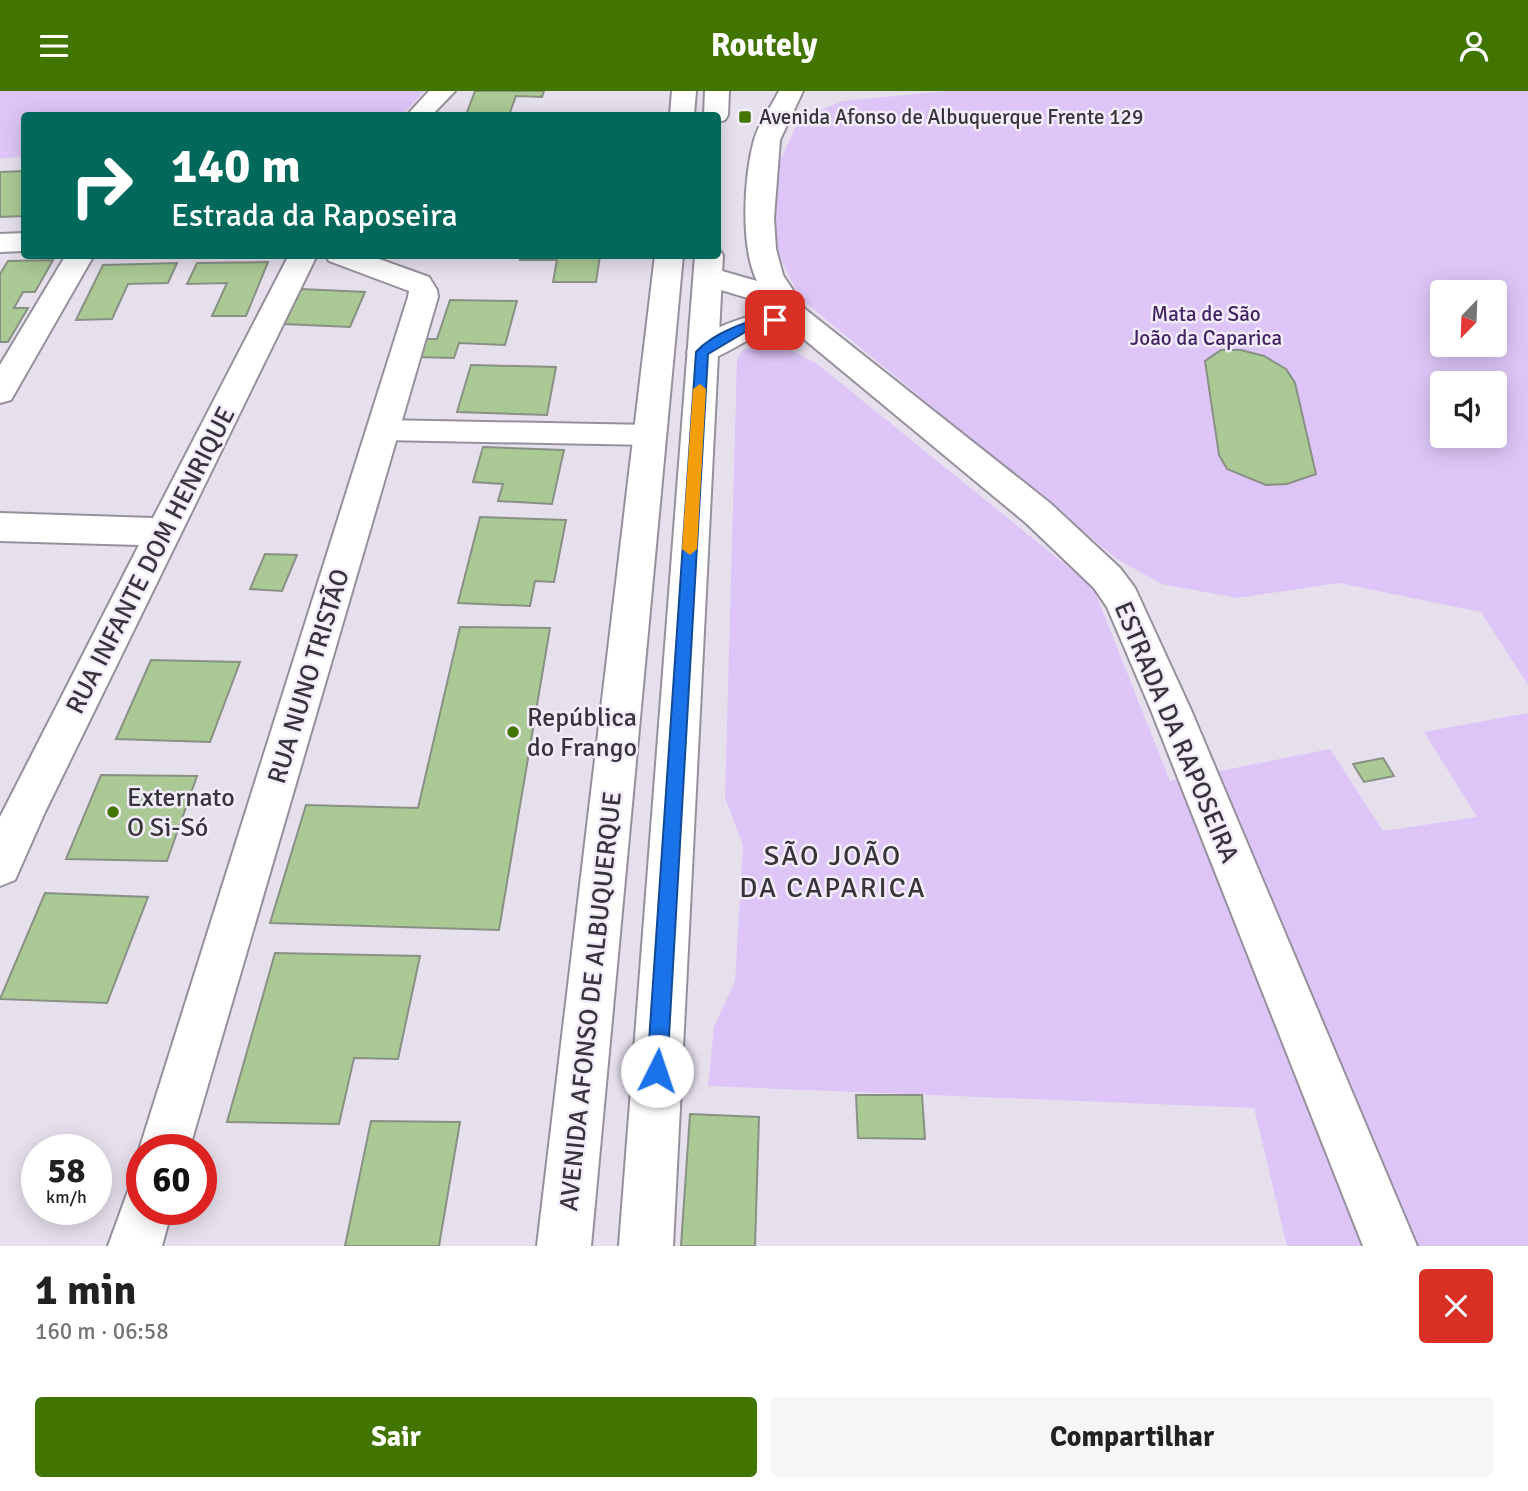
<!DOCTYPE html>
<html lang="pt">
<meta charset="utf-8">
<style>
:root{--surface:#fff;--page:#f6f6f6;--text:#222;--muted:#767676;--accent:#427500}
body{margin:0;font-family:Signika,sans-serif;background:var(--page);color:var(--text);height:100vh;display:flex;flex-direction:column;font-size:26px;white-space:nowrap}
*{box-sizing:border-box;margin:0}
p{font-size:23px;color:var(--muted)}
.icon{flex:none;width:38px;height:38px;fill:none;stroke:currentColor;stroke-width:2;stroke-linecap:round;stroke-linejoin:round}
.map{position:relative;height:1155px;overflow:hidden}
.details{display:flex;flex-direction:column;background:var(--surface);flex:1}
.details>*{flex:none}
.hud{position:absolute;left:21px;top:21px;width:700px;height:147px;border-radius:7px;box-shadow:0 4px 18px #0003;background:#00695c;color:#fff;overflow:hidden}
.needle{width:46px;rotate:203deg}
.controls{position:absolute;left:1430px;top:189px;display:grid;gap:14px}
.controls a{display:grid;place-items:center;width:77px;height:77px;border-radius:7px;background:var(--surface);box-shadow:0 4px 18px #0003;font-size:35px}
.speed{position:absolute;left:21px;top:1043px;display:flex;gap:14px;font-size:35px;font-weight:700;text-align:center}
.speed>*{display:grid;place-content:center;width:91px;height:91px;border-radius:50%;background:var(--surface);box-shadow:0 4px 18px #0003;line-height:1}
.speed small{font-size:18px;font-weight:400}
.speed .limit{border:10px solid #d22;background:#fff;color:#111}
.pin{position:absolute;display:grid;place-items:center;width:60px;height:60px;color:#fff;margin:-30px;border-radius:14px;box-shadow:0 4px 10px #0006}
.me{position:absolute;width:77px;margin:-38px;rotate:4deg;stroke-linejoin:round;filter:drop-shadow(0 0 5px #0008)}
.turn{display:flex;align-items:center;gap:24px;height:147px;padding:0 35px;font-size:32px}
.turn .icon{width:91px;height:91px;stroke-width:2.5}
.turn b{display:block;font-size:49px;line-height:60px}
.round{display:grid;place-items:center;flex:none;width:74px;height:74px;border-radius:7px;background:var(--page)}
.headline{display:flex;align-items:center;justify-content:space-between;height:119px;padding:0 35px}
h1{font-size:42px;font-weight:700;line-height:52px}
.primary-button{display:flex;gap:14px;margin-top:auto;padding:14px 35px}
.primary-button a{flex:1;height:80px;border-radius:7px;background:var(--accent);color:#fff;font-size:28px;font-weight:700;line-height:80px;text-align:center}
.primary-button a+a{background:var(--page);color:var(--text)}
header{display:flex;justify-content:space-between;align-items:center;height:91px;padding:0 35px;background:var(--accent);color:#fff;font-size:32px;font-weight:700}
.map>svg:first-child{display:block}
</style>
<header><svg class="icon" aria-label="menu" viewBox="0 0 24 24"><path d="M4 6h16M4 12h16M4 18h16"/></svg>Routely<svg class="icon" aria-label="person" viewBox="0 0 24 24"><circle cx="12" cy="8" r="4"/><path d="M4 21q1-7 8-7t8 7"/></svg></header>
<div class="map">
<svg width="1528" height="1155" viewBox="0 0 1528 1155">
<rect width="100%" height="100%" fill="#e6e0ed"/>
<path fill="#ddc6f7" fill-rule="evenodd" d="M 0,0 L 425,0 L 402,24 L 24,24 L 24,65 L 0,68 Z
M 947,0 L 1528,0 L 1528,594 L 1481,521 L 1339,492 L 1237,507 L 1162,493 L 1117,468 L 800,207 L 777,160 L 771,90 L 795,37 L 818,20 L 843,10 ZM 1442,201 L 1494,201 L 1494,254 L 1442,254 ZM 1442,292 L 1494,292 L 1494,345 L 1442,345 Z
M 758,254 L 788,258 L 816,272 L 1093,496 L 1170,690 L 1330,658 L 1383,740 L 1477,726 L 1424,641 L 1528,622 L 1528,1155 L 1287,1155 L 1254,1017 L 708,995 L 714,936 L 735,890 L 743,754 L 725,707 L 737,268 L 743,259 Z"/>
<path fill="#aac995" stroke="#899084" stroke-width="2" d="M 475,0 L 544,0 L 542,6 L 516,5 L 509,24 L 466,24 Z
M 530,22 L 586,23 L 529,24 Z
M 24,80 L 24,125 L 0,126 L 0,81 Z
M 521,164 L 600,165 L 596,191 L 553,191 L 557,169 L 520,169 Z
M 53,169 L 35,201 L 23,201 L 14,217 L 28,217 L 8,251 L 0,251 L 0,183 L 8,170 Z
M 268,171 L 246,225 L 212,225 L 227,192 L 187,193 L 197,172 Z
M 177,172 L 168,192 L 128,193 L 112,228 L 76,229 L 103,174 Z
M 301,198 L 365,201 L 350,236 L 284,233 Z
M 450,209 L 517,210 L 505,254 L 459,252 L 454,267 L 414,266 L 421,248 L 437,248 Z
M 1221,259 L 1241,259 L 1264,265 L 1286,278 L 1295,292 L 1316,383 L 1287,393 L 1266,394 L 1227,378 L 1219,364 L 1205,270 Z
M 471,274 L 556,276 L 547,324 L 457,321 Z
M 483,356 L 564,359 L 552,413 L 498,410 L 503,393 L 473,391 Z
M 480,426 L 566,429 L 554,491 L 535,490 L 530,515 L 458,512 Z
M 265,463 L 297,464 L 282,500 L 250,498 Z
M 460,536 L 550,537 L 499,839 L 270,832 L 306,714 L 418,717 Z
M 151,569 L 240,571 L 210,651 L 116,648 Z
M 1383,667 L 1394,685 L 1364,691 L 1353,673 Z
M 101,684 L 197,685 L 167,770 L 66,768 Z
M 45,802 L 148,806 L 107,912 L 0,908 Z
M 275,862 L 420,865 L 398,968 L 354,967 L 339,1033 L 227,1031 Z
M 856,1004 L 922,1004 L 925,1048 L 858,1047 Z
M 690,1023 L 759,1026 L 755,1155 L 681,1155 Z
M 371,1030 L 460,1031 L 439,1155 L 345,1155 Z"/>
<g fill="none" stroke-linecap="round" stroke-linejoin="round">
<defs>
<path id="pedestrian" d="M 382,329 L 651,334 L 661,337 L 665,344 L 661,351 L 651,354 L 382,349 L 372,346 L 368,339 L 372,332 Z"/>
<path id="minor" d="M 429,0 L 455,0 L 432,24 L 407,24 Z
M 779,0 L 803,0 L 780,49 L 774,127 L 776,158 L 783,184 L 805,218 L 1050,412 L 1120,477 L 1135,497 L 1191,619 L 1417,1155 L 1363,1155 L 1151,619 L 1107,516 L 1094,497 L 1026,432 L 799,244 C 754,232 740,261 702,271 L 691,268 L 687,261 C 700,239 751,222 776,221 L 771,214 L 698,192 L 694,185 L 698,178 L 708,176 L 757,190 C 740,156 744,86 754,49 C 759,32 771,16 779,0 Z
M 24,142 L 24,160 L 0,161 L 0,143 Z
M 66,164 L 94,164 L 11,309 L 0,312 L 0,274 Z
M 289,164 L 317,164 L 45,721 L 15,789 L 0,795 L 0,726 L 139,454 L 0,450 L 0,422 L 153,427 Z
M 325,164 L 368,164 L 429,186 L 437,199 L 438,206 L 189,1059 L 142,1059 L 142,1066 L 139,1059 L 408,206 L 409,200 L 329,170 Z
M 142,1094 L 142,1118 L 172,1118 L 162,1155 L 108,1155 L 128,1100 Z"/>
<path id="primary" d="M 672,0 L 696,0 L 694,24 L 670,24 Z
M 705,0 L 729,0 L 728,24 L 725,29 L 718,31 L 718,24 L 704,24 Z
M 718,157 L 723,164 L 673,1155 L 619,1155 L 695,164 L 718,164 Z
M 655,164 L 683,164 L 591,1155 L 537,1155 Z"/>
</defs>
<use href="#pedestrian" stroke="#96909d" stroke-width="4"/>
<use href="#minor" stroke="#96909d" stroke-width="4"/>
<use href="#primary" stroke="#96909d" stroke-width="4"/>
<use href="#pedestrian" fill="#fff" fill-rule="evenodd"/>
<use href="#minor" fill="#fff" fill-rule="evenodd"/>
<use href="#primary" fill="#fff" fill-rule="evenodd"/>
</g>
<path fill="#1a73e8" stroke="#114b97" stroke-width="2" d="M 775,225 L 781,229 L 779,232 L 747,240 L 708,263 L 667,980 L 664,987 L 657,990 L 650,987 L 647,980 L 696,261 C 713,242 750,228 775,225 Z"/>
<path fill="#f59e0b" d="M 700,293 L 706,298 L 697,458 L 690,464 L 682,458 L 693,298 Z"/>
<g fill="#427500" stroke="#f3edfb" stroke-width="2.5">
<rect x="738" y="19" width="14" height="14" rx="3.5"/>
<circle cx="513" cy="641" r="7"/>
<circle cx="113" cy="721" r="7"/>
</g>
<g text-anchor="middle" stroke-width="5" stroke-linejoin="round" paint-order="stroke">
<g font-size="21" fill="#37353a" stroke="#f3edfb" text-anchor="start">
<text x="759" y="33">Avenida Afonso de Albuquerque Frente 129</text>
</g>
<g font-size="21" fill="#442362" stroke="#f3edfb">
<text x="1206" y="230">Mata de São<tspan x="1206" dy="24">João da Caparica</tspan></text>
</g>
<g font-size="26" fill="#37353a" stroke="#f3edfb">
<text transform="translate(150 469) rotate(-63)" y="9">RUA INFANTE DOM HENRIQUE</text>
<text transform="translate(308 585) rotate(-73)" y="9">RUA NUNO TRISTÃO</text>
<text transform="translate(1177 641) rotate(67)" y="9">ESTRADA DA RAPOSEIRA</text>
<text transform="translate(590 910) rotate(-84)" y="9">AVENIDA AFONSO DE ALBUQUERQUE</text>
</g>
<g font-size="26" fill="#37353a" stroke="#f3edfb" text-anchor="start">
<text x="527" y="635">República<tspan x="527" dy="30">do Frango</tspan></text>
<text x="127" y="715">Externato<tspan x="127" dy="30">O Si-Só</tspan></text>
</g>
<g font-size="28" letter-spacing="2" fill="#37353a" stroke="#f3edfb">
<text x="833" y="774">SÃO JOÃO<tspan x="833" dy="32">DA CAPARICA</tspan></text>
</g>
</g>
</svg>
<div class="controls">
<a><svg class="needle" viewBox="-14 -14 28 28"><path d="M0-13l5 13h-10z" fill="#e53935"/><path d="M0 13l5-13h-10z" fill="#767676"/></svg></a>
<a><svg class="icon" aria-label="sound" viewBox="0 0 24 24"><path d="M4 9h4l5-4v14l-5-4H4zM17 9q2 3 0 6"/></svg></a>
</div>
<div class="speed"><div>58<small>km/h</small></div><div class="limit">60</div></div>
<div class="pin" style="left:775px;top:229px;background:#d93025"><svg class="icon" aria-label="arrive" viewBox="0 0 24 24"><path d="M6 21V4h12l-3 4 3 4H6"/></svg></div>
<svg class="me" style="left:657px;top:980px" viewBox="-20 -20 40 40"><circle r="19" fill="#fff"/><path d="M0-13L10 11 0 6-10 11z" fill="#1a73e8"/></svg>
<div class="hud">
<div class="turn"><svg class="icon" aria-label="right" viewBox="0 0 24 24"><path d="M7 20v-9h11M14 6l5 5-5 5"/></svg><div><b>140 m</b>Estrada da Raposeira</div></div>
</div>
</div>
<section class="details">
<div class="headline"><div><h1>1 min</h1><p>160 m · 06:58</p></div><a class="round" style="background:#d93025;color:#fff"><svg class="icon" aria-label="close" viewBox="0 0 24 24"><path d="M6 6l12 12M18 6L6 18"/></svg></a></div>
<div class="primary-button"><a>Sair</a><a>Compartilhar</a></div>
</section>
